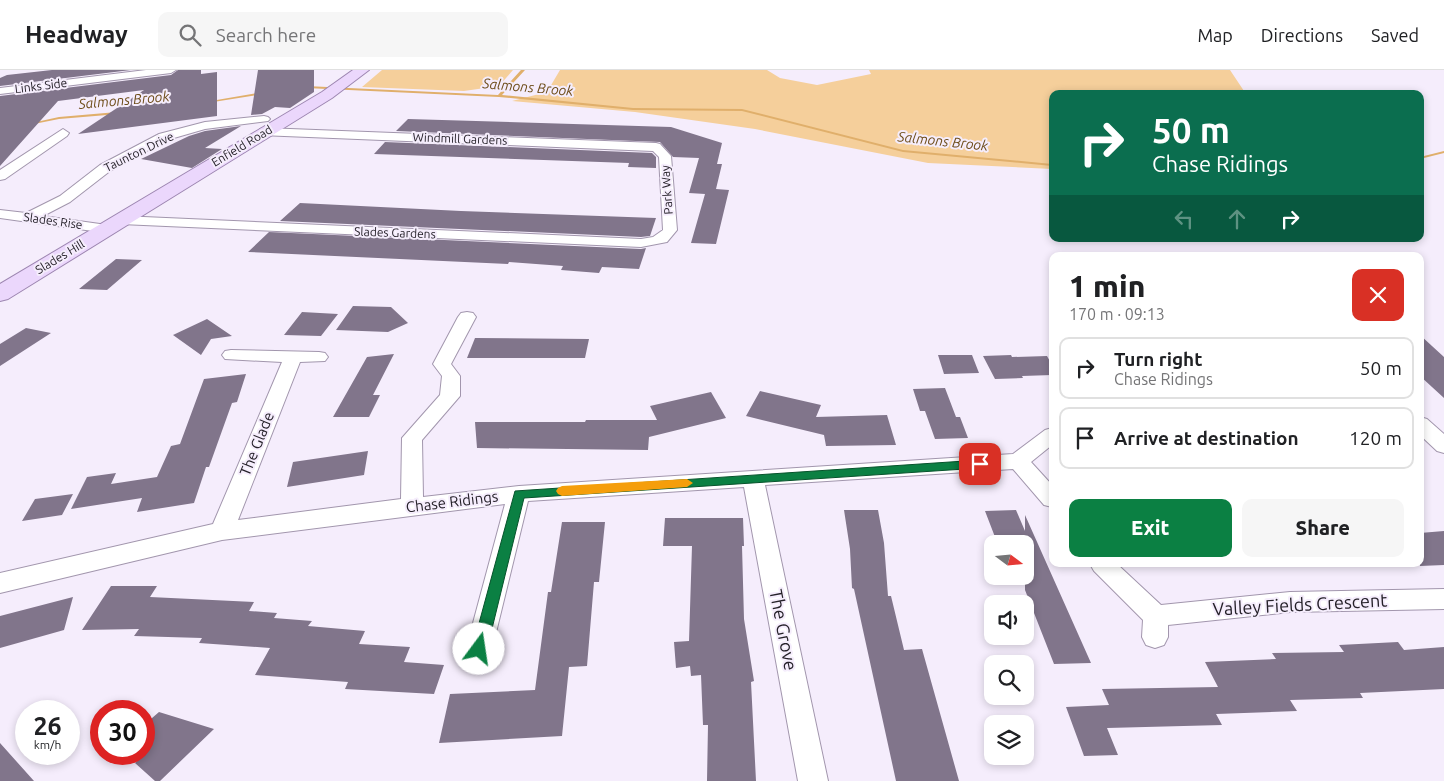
<!DOCTYPE html>
<meta charset="utf-8">
<style>
:root{--surface:#fff;--page:#f6f6f6;--text:#202124;--muted:#757577;--line:#e0e0e0;--accent:#0b8043}
body{margin:0;font-family:Ubuntu,sans-serif;background:var(--page);color:var(--text);height:100vh;display:flex;flex-direction:column;font-size:19px;white-space:nowrap}
*{box-sizing:border-box;margin:0}
p{font-size:16px;color:var(--muted)}
.icon{flex:none;width:28px;height:28px;fill:none;stroke:currentColor;stroke-width:2;stroke-linecap:round;stroke-linejoin:round}
.map{position:relative;flex:1;overflow:hidden}
.drawer{position:absolute;left:1049px;top:182px;width:375px;height:315px;display:flex;flex-direction:column;background:var(--surface);border-radius:10px;box-shadow:0 2px 8px #0003}
.drawer>*{flex:none}
.banner{position:absolute;left:1049px;top:20px;width:375px;height:152px;border-radius:10px;box-shadow:0 2px 8px #0003;background:#0b6e4f;color:#fff;overflow:hidden}
.needle{width:32px;rotate:106deg}
.buttons{position:absolute;left:984px;top:465px;display:grid;gap:10px}
.buttons a{display:grid;place-items:center;width:50px;height:50px;border-radius:10px;background:var(--surface);box-shadow:0 2px 8px #0003;font-size:25px}
.speed{position:absolute;left:15px;top:630px;display:flex;gap:10px;font-size:25px;font-weight:700;text-align:center}
.speed>*{display:grid;place-content:center;width:65px;height:65px;border-radius:50%;background:var(--surface);box-shadow:0 2px 8px #0003;line-height:1}
.speed small{font-size:12px;font-weight:400}
.speed .limit{border:8px solid #d22;background:#fff;color:#111}
.pin{position:absolute;display:grid;place-items:center;width:42px;height:42px;color:#fff;margin:-21px;border-radius:10px;box-shadow:0 2px 8px #0006}
.me{position:absolute;width:55px;margin:-28px;rotate:14deg;stroke-linejoin:round;filter:drop-shadow(0 0 4px #0008)}
.turn{display:flex;align-items:center;gap:18px;height:105px;padding:0 20px;font-size:22px}
.turn .icon{width:65px;height:65px;stroke-width:2.5}
.turn b{display:block;font-size:35px;line-height:42px}
.lanes{display:flex;align-items:center;height:48px;padding:0 20px;background:#0003;justify-content:center;gap:25px;direction:ltr}
.lanes .off{opacity:.35}
.round{display:grid;place-items:center;flex:none;width:52px;height:52px;border-radius:10px;background:var(--page)}
.summary{display:flex;align-items:center;justify-content:space-between;height:85px;padding:0 20px}
h1{font-size:30px;font-weight:800;line-height:38px}
.primary-button{display:flex;gap:10px;margin-top:auto;padding:10px 20px}
.primary-button a{flex:1;height:58px;border-radius:10px;background:var(--accent);color:#fff;font-size:20px;font-weight:800;line-height:58px;text-align:center}
.primary-button a+a{background:var(--page);color:var(--text)}
ul{padding:0;list-style:none}
li{display:flex;align-items:center;gap:15px;height:62px;margin:0 10px 8px;padding:0 10px;border:2px solid var(--line);border-radius:10px}
li div{flex:1}
li b{display:block;font-size:19px}
li em{font-style:normal}
header{display:flex;align-items:center;gap:30px;box-sizing:border-box;height:70px;padding:0 25px;background:var(--surface);border-bottom:1px solid var(--line)}
header strong{font-size:24px}
nav{display:flex;gap:28px;margin-inline-start:auto;font-size:18px}
.search{width:350px;height:45px;background:var(--page);display:flex;align-items:center;gap:12px;box-sizing:border-box;padding:0 18px;border-radius:10px;color:var(--muted);font-size:19px}
.map>svg:first-child{display:block}
</style>
<header>
<strong>Headway</strong>
<div class="search"><svg class="icon" aria-label="search" viewBox="0 0 24 24"><circle cx="10" cy="10" r="6"/><path d="M15 15l6 6"/></svg>Search here</div>
<nav><a>Map</a><a>Directions</a><a>Saved</a></nav>
</header>
<div class="map">
<svg width="1444" height="711" viewBox="0 0 1444 711">
<rect width="100%" height="100%" fill="#f5edfc"/>
<path fill="#f5cf9b" d="M 382,0 L 513,0 L 499,16 L 464,21 L 362,17 Z
M 560,0 L 767,0 L 780,8 L 817,15 L 871,4 L 869,0 L 1230,0 L 1246,24 L 1052,24 L 1052,99 L 928,93 L 755,59 L 635,42 L 512,31 L 547,22 Z"/>
<g fill="none" stroke-linecap="round" stroke-linejoin="round">
<path fill="#e0af6b" fill-rule="evenodd" d="M 521,0 L 525,0 L 502,25 L 633,38 L 742,39 L 903,80 L 1052,94 L 1052,96 L 903,82 L 742,41 L 633,40 L 499,27 L 306,18 L 304,17 L 306,16 L 498,25 Z
M 263,22 L 264,22 L 264,24 L 207,33 L 205,32 Z
M 117,42 L 119,43 L 119,44 L 59,49 L 29,55 L 27,54 L 59,47 Z
M 1444,81 L 1444,83 L 1420,89 L 1420,87 Z"/>
</g>
<path fill="#81758b" d="M 52,0 L 131,0 L 0,16 L 0,8 L 7,5 Z
M 178,0 L 201,0 L 201,4 L 217,2 L 217,46 L 78,64 L 144,20 L 58,31 L 0,96 L 0,26 L 171,5 Z
M 258,0 L 314,0 L 314,22 L 290,38 L 275,37 L 262,44 L 251,45 Z
M 408,49 L 671,57 L 722,73 L 717,94 L 722,94 L 716,119 L 729,120 L 716,174 L 691,173 L 705,124 L 689,123 L 699,88 L 673,87 L 660,72 L 396,61 Z
M 241,56 L 205,78 L 222,79 L 192,98 L 141,89 L 189,66 L 205,61 Z
M 385,72 L 652,83 L 656,87 L 656,98 L 628,97 L 629,93 L 374,84 Z
M 300,133 L 461,141 L 656,148 L 650,166 L 641,167 L 280,151 Z
M 269,162 L 641,179 L 646,178 L 639,199 L 602,197 L 599,203 L 561,200 L 563,196 L 509,192 L 508,194 L 248,182 Z
M 116,189 L 142,190 L 107,220 L 79,219 Z
M 353,236 L 391,237 L 408,253 L 388,262 L 336,260 Z
M 302,242 L 338,244 L 321,266 L 284,265 Z
M 207,249 L 232,266 L 211,269 L 201,285 L 173,265 Z
M 26,258 L 51,263 L 0,296 L 0,274 Z
M 1420,265 L 1444,287 L 1444,328 L 1420,306 Z
M 475,268 L 589,269 L 585,288 L 467,288 Z
M 394,284 L 373,325 L 380,325 L 369,347 L 333,347 L 367,287 Z
M 938,285 L 972,285 L 979,303 L 944,304 Z
M 1011,285 L 1012,287 L 1047,286 L 1052,295 L 1052,305 L 1022,306 L 1023,308 L 995,309 L 983,286 Z
M 246,304 L 237,332 L 232,333 L 209,397 L 206,397 L 194,433 L 137,442 L 142,428 L 71,439 L 87,407 L 116,403 L 111,414 L 157,407 L 171,376 L 180,374 L 204,309 Z
M 945,318 L 956,347 L 960,347 L 968,368 L 935,369 L 925,341 L 920,341 L 913,319 Z
M 760,321 L 821,335 L 816,347 L 887,345 L 896,375 L 826,376 L 824,365 L 746,346 Z
M 711,322 L 726,348 L 649,367 L 648,380 L 477,378 L 475,352 L 585,352 L 586,350 L 657,350 L 650,336 Z
M 368,381 L 364,405 L 287,417 L 293,392 Z
M 73,424 L 62,445 L 22,451 L 35,429 Z
M 844,440 L 878,440 L 884,473 L 888,526 L 891,526 L 904,580 L 922,579 L 959,711 L 896,711 L 854,519 L 852,518 L 850,479 Z
M 1016,440 L 1025,461 L 1025,445 L 1091,593 L 1054,594 L 1025,520 L 1025,466 L 995,467 L 985,441 Z
M 665,448 L 743,448 L 744,476 L 742,476 L 744,549 L 754,611 L 751,612 L 756,711 L 707,711 L 708,655 L 703,655 L 701,605 L 691,606 L 690,596 L 676,598 L 674,572 L 689,571 L 692,476 L 663,476 Z
M 562,452 L 605,452 L 599,512 L 594,512 L 587,596 L 569,597 L 562,666 L 439,673 L 450,624 L 535,620 L 548,522 L 551,522 Z
M 1444,461 L 1444,495 L 1420,496 L 1420,463 Z
M 111,516 L 157,516 L 150,527 L 254,532 L 249,541 L 277,543 L 274,548 L 312,551 L 308,556 L 365,561 L 359,574 L 410,577 L 404,592 L 444,595 L 434,624 L 345,619 L 348,612 L 255,605 L 270,578 L 199,573 L 202,568 L 134,566 L 139,559 L 82,560 Z
M 73,527 L 64,560 L 0,578 L 0,546 Z
M 1398,572 L 1404,580 L 1444,577 L 1444,619 L 1360,623 L 1363,628 L 1290,630 L 1297,641 L 1216,644 L 1222,655 L 1107,658 L 1118,685 L 1084,686 L 1066,637 L 1109,635 L 1102,619 L 1218,617 L 1205,592 L 1276,589 L 1272,583 L 1344,582 L 1339,575 Z
M 159,642 L 214,659 L 160,711 L 155,711 L 135,693 L 144,685 L 144,655 Z
M 0,673 L 34,711 L 0,711 Z"/>
<g fill="none" stroke-linecap="round" stroke-linejoin="round">
<defs>
<path id="minor" d="M 146,0 L 176,0 L 171,3 L 0,24 L 0,18 Z
M 264,46 L 268,47 L 270,49 L 268,51 L 205,59 L 167,70 L 110,101 L 70,132 L 43,146 L 107,155 L 112,156 L 114,159 L 112,162 L 107,163 L 0,148 L 0,140 L 26,143 L 60,126 L 100,95 L 159,64 L 205,52 Z
M 264,58 L 656,73 L 660,74 L 671,86 L 677,160 L 667,172 L 641,177 L 121,154 L 116,153 L 114,150 L 116,147 L 121,146 L 641,169 L 653,167 L 663,160 L 659,87 L 653,81 L 260,65 L 258,62 L 260,59 Z
M 63,59 L 69,63 L 67,66 L 5,109 L 0,110 L 0,100 Z
M 467,242 L 473,243 L 476,247 L 451,294 L 460,306 L 460,326 L 422,370 L 423,427 L 519,416 L 1013,384 L 1045,360 L 1052,358 L 1052,375 L 1031,392 L 1052,415 L 1052,437 L 1044,435 L 1013,399 L 765,415 L 828,711 L 798,711 L 744,417 L 528,431 L 492,579 L 488,587 L 479,590 L 470,587 L 466,579 L 505,434 L 222,470 L 0,523 L 0,503 L 213,454 L 282,292 L 225,289 L 222,285 L 225,281 L 231,280 L 319,282 L 325,283 L 328,287 L 325,291 L 300,292 L 238,450 L 401,429 L 402,368 L 440,325 L 442,306 L 433,294 L 458,247 L 461,243 Z
M 1420,347 L 1427,349 L 1444,364 L 1444,383 L 1437,381 L 1420,365 Z
M 1090,494 L 1117,494 L 1161,535 L 1290,522 L 1444,519 L 1444,539 L 1290,542 L 1168,555 L 1168,567 L 1164,575 L 1155,578 L 1146,575 L 1142,567 L 1143,550 L 1094,501 Z"/>
<path id="primary" d="M 353,0 L 369,0 L 332,28 L 8,229 L 0,231 L 0,214 L 322,22 Z"/>
</defs>
<use href="#minor" stroke="#a296ad" stroke-width="2"/>
<use href="#primary" stroke="#9d86b1" stroke-width="2"/>
<use href="#minor" fill="#fff" fill-rule="evenodd"/>
<use href="#primary" fill="#ebd7fc" fill-rule="evenodd"/>
</g>
<path fill="#0b8043" stroke="#07532c" d="M 980,390 L 986,394 L 980,398 L 524,428 L 487,579 L 485,584 L 479,586 L 474,584 L 472,579 L 515,421 Z"/>
<path fill="#f59e0b" d="M 687,409 L 693,413 L 687,417 L 562,426 L 558,424 L 556,421 L 558,418 L 562,416 Z"/>
<g text-anchor="middle" stroke-width="4" stroke-linejoin="round" paint-order="stroke">
<g font-size="12" fill="#252129" stroke="#f5edfc">
<text transform="translate(41 16) rotate(-7)" y="4">Links Side</text>
<text transform="translate(460 69) rotate(2)" y="4">Windmill Gardens</text>
<text transform="translate(242 76) rotate(-31)" y="4">Enfield Road</text>
<text transform="translate(139 82) rotate(-26)" y="4">Taunton Drive</text>
<text transform="translate(667 120) rotate(-94)" y="4">Park Way</text>
<text transform="translate(53 151) rotate(8)" y="4">Slades Rise</text>
<text transform="translate(395 163) rotate(2)" y="4">Slades Gardens</text>
<text transform="translate(60 187) rotate(-31)" y="4">Slades Hill</text>
</g>
<g font-size="14" font-style="italic" fill="#6e4d1a" stroke="#f5edfc">
<text transform="translate(528 17) rotate(5)" y="5">Salmons Brook</text>
<text transform="translate(124 30) rotate(-5)" y="5">Salmons Brook</text>
<text transform="translate(943 71) rotate(6)" y="5">Salmons Brook</text>
</g>
<g font-size="15" fill="#252129" stroke="#f5edfc">
<text transform="translate(257 374) rotate(-68)" y="5">The Glade</text>
<text transform="translate(452 432) rotate(-7)" y="5">Chase Ridings</text>
</g>
<g font-size="18" fill="#252129" stroke="#f5edfc">
<text transform="translate(1300 535) rotate(-3)" y="6">Valley Fields Crescent</text>
<text transform="translate(783 560) rotate(79)" y="6">The Grove</text>
</g>
</g>
</svg>
<div class="buttons">
<a><svg class="needle" viewBox="-14 -14 28 28"><path d="M0-13l5 13h-10z" fill="#e53935"/><path d="M0 13l5-13h-10z" fill="#757577"/></svg></a>
<a><svg class="icon" aria-label="sound" viewBox="0 0 24 24"><path d="M4 9h4l5-4v14l-5-4H4zM17 9q2 3 0 6"/></svg></a>
<a><svg class="icon" aria-label="search" viewBox="0 0 24 24"><circle cx="10" cy="10" r="6"/><path d="M15 15l6 6"/></svg></a>
<a><svg class="icon" aria-label="layers" viewBox="0 0 24 24"><path d="M12 4l9 5-9 5-9-5zM3 14l9 5 9-5"/></svg></a>
</div>
<div class="speed"><div>26<small>km/h</small></div><div class="limit">30</div></div>
<div class="pin" style="left:980px;top:394px;background:#d93025"><svg class="icon" aria-label="arrive" viewBox="0 0 24 24"><path d="M6 21V4h12l-3 4 3 4H6"/></svg></div>
<svg class="me" style="left:479px;top:579px" viewBox="-20 -20 40 40"><circle r="19" fill="#fff"/><path d="M0-13L10 11 0 6-10 11z" fill="#0b8043"/></svg>
<div class="banner">
<div class="turn"><svg class="icon" aria-label="right" viewBox="0 0 24 24"><path d="M7 20v-9h11M14 6l5 5-5 5"/></svg><div><b>50 m</b>Chase Ridings</div></div>
<div class="lanes"><svg class="icon off" aria-label="left" viewBox="0 0 24 24"><path d="M17 20v-9H6M10 6l-5 5 5 5"/></svg><svg class="icon off" aria-label="ahead" viewBox="0 0 24 24"><path d="M12 20V5M6 11l6-6 6 6"/></svg><svg class="icon" aria-label="right" viewBox="0 0 24 24"><path d="M7 20v-9h11M14 6l5 5-5 5"/></svg></div>
</div>
<section class="drawer">
<div class="summary"><div><h1>1 min</h1><p>170 m · 09:13</p></div><a class="round" style="background:#d93025;color:#fff"><svg class="icon" aria-label="close" viewBox="0 0 24 24"><path d="M6 6l12 12M18 6L6 18"/></svg></a></div>
<ul>
<li><svg class="icon" aria-label="right" viewBox="0 0 24 24"><path d="M7 20v-9h11M14 6l5 5-5 5"/></svg><div><b>Turn right</b><p>Chase Ridings</p></div><em>50 m</em></li>
<li><svg class="icon" aria-label="arrive" viewBox="0 0 24 24"><path d="M6 21V4h12l-3 4 3 4H6"/></svg><div><b>Arrive at destination</b></div><em>120 m</em></li>
</ul>
<div class="primary-button"><a>Exit</a><a>Share</a></div>
</section>
</div>
